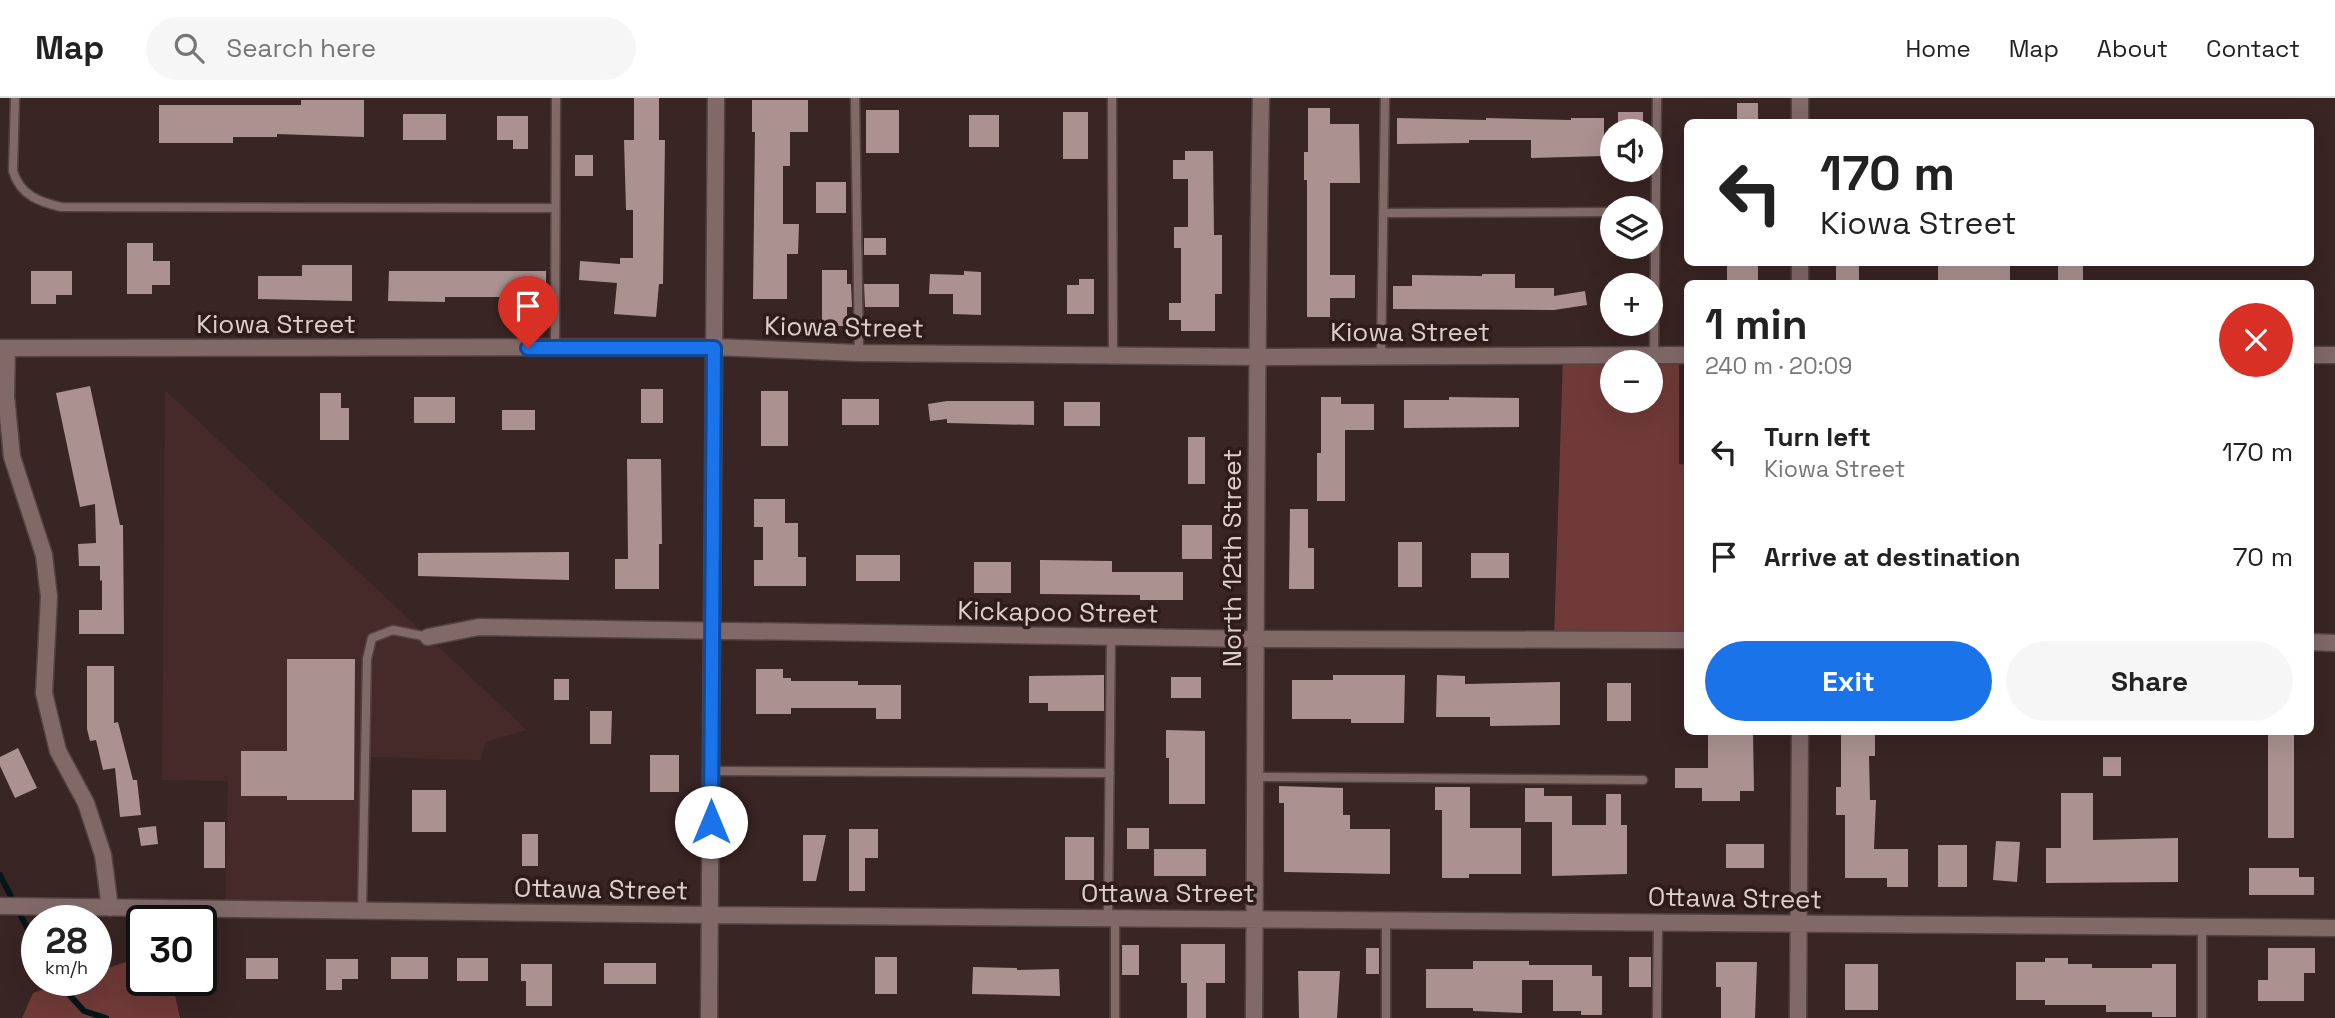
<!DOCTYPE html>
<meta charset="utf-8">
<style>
:root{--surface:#fff;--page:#f6f6f6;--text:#222;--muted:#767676;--line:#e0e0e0;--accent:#1a73e8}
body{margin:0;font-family:"Space Grotesk",sans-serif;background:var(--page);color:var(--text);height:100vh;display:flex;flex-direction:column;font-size:26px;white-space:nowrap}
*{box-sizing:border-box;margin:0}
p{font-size:23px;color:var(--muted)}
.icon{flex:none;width:38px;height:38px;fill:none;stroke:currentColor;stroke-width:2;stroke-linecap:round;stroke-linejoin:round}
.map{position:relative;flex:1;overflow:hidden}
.panel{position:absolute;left:1684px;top:182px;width:630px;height:455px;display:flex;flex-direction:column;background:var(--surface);border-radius:10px;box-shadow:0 7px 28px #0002}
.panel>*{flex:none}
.banner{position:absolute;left:1684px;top:21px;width:630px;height:147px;border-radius:10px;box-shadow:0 7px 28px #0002;background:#fff;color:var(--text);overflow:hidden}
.tools{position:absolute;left:1600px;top:21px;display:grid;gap:14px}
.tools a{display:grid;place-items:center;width:63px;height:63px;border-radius:50%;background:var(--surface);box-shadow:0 7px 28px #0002;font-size:35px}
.speed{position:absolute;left:21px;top:807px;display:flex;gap:14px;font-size:35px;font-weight:700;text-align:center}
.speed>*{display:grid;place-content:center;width:91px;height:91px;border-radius:50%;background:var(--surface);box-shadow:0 7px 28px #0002;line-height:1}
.speed small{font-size:18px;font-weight:400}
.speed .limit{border:4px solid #111;border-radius:10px;background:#fff;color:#111}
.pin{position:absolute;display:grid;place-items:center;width:60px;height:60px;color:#fff;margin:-72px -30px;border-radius:50% 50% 50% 0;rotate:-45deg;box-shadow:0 0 7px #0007}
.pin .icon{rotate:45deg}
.me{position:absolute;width:77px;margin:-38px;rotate:0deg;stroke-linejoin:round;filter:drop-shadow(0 0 5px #0008)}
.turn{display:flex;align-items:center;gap:24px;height:147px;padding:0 21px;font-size:32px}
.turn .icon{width:91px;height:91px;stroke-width:2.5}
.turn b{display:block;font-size:49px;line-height:60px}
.round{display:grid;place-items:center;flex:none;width:74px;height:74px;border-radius:37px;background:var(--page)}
.overview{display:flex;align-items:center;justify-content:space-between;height:119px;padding:0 21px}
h1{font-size:42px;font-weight:700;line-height:52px}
.action{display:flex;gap:14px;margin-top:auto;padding:14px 21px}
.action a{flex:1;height:80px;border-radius:42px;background:var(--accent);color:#fff;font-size:28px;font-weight:700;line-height:80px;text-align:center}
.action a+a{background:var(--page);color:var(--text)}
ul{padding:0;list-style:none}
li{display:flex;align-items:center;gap:21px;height:105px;padding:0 21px}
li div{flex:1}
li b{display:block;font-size:26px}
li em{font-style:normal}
header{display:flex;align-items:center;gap:42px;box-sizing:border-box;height:98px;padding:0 35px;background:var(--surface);border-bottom:2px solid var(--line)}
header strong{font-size:33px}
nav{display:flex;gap:38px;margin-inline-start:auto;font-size:24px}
.search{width:490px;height:63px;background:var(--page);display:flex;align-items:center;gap:18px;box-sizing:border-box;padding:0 24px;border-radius:38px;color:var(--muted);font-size:26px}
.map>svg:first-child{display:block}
</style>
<header>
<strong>Map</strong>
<div class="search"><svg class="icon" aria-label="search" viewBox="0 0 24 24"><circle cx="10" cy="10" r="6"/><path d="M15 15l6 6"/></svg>Search here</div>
<nav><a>Home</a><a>Map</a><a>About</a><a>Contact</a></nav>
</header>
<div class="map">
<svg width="2335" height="920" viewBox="0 0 2335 920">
<rect width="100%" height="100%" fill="#392523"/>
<path fill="#462a29" d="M 165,292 L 527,632 L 485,644 L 481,662 L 365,659 L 362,813 L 225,811 L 228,683 L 162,682 Z"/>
<path fill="#703a38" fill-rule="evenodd" d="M 1679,257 L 1679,366 L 1687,367 L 1687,542 L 1554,541 L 1563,258 ZM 1612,264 L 1650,264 L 1650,303 L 1612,303 Z
M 138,860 L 142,864 L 142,882 L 162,882 L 174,892 L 180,920 L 22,920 L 33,895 L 72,882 L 96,882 L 96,874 Z"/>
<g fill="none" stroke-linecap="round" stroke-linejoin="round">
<path stroke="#051619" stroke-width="6" d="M 0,777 L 37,849
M 56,882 L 84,913 L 106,920"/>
</g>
<path fill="#ab9290" d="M 634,0 L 659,0 L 659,42 L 665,42 L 663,186 L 659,186 L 656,219 L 614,216 L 617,185 L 579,182 L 580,163 L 620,166 L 620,160 L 633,160 L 633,112 L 626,112 L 624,42 L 634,42 Z
M 301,2 L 364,2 L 364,39 L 277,36 L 277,39 L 233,39 L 233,45 L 159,45 L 159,7 L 301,7 Z
M 752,2 L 808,2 L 808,34 L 790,34 L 790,68 L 783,68 L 783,126 L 799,126 L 798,156 L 787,156 L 787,201 L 753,201 L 755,34 L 752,34 Z
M 1737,5 L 1758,5 L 1758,24 L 1737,24 Z
M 1308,10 L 1330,10 L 1330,26 L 1359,26 L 1360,85 L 1330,85 L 1330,177 L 1355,177 L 1355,200 L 1330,200 L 1330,219 L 1307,219 L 1307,82 L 1304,82 L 1304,54 L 1308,54 Z
M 866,12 L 899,12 L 899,55 L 866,55 Z
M 1063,14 L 1088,14 L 1088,61 L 1063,61 Z
M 1618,14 L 1643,14 L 1643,33 L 1618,33 Z
M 403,16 L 446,16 L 446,42 L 403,42 Z
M 969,17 L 999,17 L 999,49 L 969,49 Z
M 497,18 L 528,18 L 528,51 L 513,51 L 513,42 L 497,42 Z
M 1397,20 L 1486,22 L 1486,20 L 1571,22 L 1571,20 L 1604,20 L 1604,58 L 1531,60 L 1531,42 L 1469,42 L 1469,45 L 1397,46 Z
M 1185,53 L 1213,53 L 1214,137 L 1222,137 L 1222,196 L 1215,196 L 1215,233 L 1181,233 L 1181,222 L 1169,222 L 1169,205 L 1181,205 L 1181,150 L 1174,150 L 1174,129 L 1188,129 L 1188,81 L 1173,81 L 1173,62 L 1185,62 Z
M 575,57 L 593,57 L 593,78 L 575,78 Z
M 816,84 L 846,84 L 846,115 L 816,115 Z
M 864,140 L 886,140 L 886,157 L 864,157 Z
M 127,145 L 153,145 L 153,163 L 170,163 L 170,187 L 152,187 L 152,196 L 127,196 Z
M 1836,164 L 1859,164 L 1859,184 L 1836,184 Z
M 1938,164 L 2010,164 L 2010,186 L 1938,185 Z
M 2058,164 L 2083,164 L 2083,186 L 2058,186 Z
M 302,167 L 352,167 L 352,203 L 258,201 L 258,178 L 302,178 Z
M 1727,167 L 1758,167 L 1758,186 L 1727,186 Z
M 822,172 L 847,172 L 847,186 L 851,186 L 852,209 L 847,209 L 847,228 L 822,228 Z
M 31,173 L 72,173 L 72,197 L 56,197 L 56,206 L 31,206 Z
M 389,173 L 546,173 L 546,199 L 445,199 L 445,204 L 388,203 Z
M 964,173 L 981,174 L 981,217 L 953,216 L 953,196 L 929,196 L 930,176 L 964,177 Z
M 1482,176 L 1515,176 L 1515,190 L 1554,190 L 1554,198 L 1585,193 L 1587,207 L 1554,212 L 1393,211 L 1393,188 L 1412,188 L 1412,177 L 1482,178 Z
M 1079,181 L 1094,181 L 1094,216 L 1067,216 L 1067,187 L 1079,187 Z
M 864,186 L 899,186 L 899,209 L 865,209 Z
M 90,288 L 120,427 L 123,427 L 124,536 L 79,536 L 79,512 L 102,512 L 102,482 L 100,483 L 100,468 L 79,468 L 78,446 L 96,445 L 95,406 L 80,409 L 56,295 Z
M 641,291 L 663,291 L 663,325 L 641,325 Z
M 761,293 L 788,293 L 788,348 L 761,348 Z
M 320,295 L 341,295 L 341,310 L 349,310 L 349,342 L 320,342 Z
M 414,299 L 455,299 L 455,325 L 414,325 Z
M 1321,299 L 1341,299 L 1341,306 L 1374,306 L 1374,332 L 1345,332 L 1345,403 L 1317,403 L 1317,355 L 1321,355 Z
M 1449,299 L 1519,300 L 1519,329 L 1404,330 L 1404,302 L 1449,302 Z
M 842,301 L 879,301 L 879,327 L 842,327 Z
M 947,303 L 1034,303 L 1034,327 L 947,325 L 947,321 L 930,323 L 928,306 Z
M 1064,304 L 1100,304 L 1100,328 L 1064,328 Z
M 502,312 L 535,312 L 535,332 L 502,332 Z
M 1188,339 L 1205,339 L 1205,386 L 1188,386 Z
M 627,361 L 661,361 L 662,446 L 659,446 L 659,491 L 615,491 L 615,461 L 628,461 Z
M 754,401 L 785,401 L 785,425 L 798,425 L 798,459 L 806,459 L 806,488 L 754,488 L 754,462 L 763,462 L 763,429 L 754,429 Z
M 1290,411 L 1308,411 L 1308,450 L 1314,450 L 1314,491 L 1289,491 Z
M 1182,427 L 1212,427 L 1212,461 L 1182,461 Z
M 1398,444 L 1422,444 L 1422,489 L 1398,489 Z
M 569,454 L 569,482 L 418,478 L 418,455 Z
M 1471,455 L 1509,455 L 1509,480 L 1471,480 Z
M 856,457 L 900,457 L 900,483 L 856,483 Z
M 1040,462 L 1112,463 L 1112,474 L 1183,474 L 1183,502 L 1140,502 L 1140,497 L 1040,496 Z
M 974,464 L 1011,464 L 1011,495 L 974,495 Z
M 287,561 L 355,561 L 354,702 L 287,702 L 287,698 L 241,698 L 241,653 L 287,653 Z
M 87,568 L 114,568 L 114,625 L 118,624 L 133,682 L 137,682 L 141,717 L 120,719 L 115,670 L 103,672 L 96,642 L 90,643 L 87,631 Z
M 756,571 L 783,571 L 783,580 L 791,580 L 791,583 L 858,583 L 858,587 L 901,587 L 901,621 L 876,621 L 876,610 L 791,610 L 791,616 L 756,616 Z
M 1104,577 L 1104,613 L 1048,613 L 1048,605 L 1029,605 L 1029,578 Z
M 1333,577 L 1405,577 L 1404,625 L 1351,625 L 1351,621 L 1292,621 L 1292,582 L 1333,582 Z
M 1437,577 L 1465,578 L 1465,586 L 1560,584 L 1560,627 L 1490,628 L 1490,619 L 1436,619 Z
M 1171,579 L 1201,579 L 1201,600 L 1171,600 Z
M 554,581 L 569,581 L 569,602 L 554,602 Z
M 1607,585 L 1631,585 L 1631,623 L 1607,623 Z
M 590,613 L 612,613 L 611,646 L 590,646 Z
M 1166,632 L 1205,633 L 1205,706 L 1169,706 L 1169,660 L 1166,660 Z
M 1708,634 L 1753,634 L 1754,693 L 1740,693 L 1740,703 L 1702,703 L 1702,690 L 1675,690 L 1675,670 L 1708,670 Z
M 1841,635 L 1875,635 L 1875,658 L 1869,658 L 1870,702 L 1876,702 L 1874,751 L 1908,751 L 1908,789 L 1887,789 L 1887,780 L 1845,780 L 1845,717 L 1836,717 L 1836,689 L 1841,689 Z
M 2268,635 L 2294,635 L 2294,740 L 2268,740 Z
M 18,650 L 37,690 L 15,700 L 0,668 L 0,659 Z
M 650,657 L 679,657 L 679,694 L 650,694 Z
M 2103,659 L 2121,659 L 2121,678 L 2103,678 Z
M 1279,688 L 1343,690 L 1343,717 L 1350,717 L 1350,731 L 1390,731 L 1390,776 L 1284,774 L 1284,705 L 1279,705 Z
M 1435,689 L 1470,689 L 1470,730 L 1521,730 L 1521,776 L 1469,776 L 1469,780 L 1442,780 L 1442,712 L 1435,712 Z
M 1525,690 L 1544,690 L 1544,698 L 1572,698 L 1572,727 L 1606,727 L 1606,696 L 1621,696 L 1621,727 L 1627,727 L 1627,776 L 1552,778 L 1552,724 L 1525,724 Z
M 412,692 L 446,692 L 446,734 L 412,734 Z
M 2061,695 L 2093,695 L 2093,742 L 2178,740 L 2178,784 L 2046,785 L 2046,750 L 2061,750 Z
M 204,724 L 225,724 L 225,770 L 204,770 Z
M 156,728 L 158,746 L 141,748 L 138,730 Z
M 1127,730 L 1149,730 L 1149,751 L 1127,751 Z
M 849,731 L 878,731 L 878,760 L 865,760 L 865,793 L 849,793 Z
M 522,736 L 538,736 L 538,768 L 522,768 Z
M 803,737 L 826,737 L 816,783 L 803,783 Z
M 1065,739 L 1094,739 L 1094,782 L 1065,782 Z
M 1996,743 L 2020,744 L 2017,784 L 1993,782 Z
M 1726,746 L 1764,746 L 1764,770 L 1726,770 Z
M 1938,747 L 1967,747 L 1967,789 L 1938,789 Z
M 1154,751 L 1206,751 L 1206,778 L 1154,778 Z
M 2249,770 L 2299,770 L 2299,779 L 2314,779 L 2314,797 L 2249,797 Z
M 1181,846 L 1225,846 L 1225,885 L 1206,885 L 1206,920 L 1187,920 L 1187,885 L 1181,885 Z
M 1122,847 L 1139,847 L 1139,877 L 1122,877 Z
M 1366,850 L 1379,850 L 1379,876 L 1366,876 Z
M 2268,850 L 2315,850 L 2315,875 L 2304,875 L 2304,903 L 2258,903 L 2258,882 L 2268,882 Z
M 391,859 L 428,859 L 428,881 L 391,881 Z
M 875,859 L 897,859 L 897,896 L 875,896 Z
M 1629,859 L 1651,859 L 1651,889 L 1629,889 Z
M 246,860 L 278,860 L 278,881 L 246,881 Z
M 457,860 L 488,860 L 488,883 L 457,883 Z
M 2045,860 L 2068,860 L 2068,866 L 2092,866 L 2092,870 L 2152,870 L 2152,866 L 2176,866 L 2176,919 L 2152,919 L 2152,914 L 2106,914 L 2106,907 L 2045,907 L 2045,902 L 2016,902 L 2016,864 L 2045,864 Z
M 326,861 L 358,861 L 358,881 L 342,881 L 342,892 L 326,892 Z
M 1473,863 L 1529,863 L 1529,867 L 1592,867 L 1592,878 L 1602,878 L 1602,917 L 1581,917 L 1581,913 L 1553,913 L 1553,882 L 1522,882 L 1522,915 L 1473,913 L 1473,910 L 1426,910 L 1426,871 L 1473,871 Z
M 1716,864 L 1757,864 L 1755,920 L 1721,920 L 1721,889 L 1716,889 Z
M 604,865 L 656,865 L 656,886 L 604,886 Z
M 521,866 L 552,866 L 552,908 L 526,908 L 526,883 L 521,883 Z
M 1845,866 L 1878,866 L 1878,912 L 1845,912 Z
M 973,869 L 1017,870 L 1017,872 L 1059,871 L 1060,898 L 972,896 Z
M 1298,873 L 1340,873 L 1337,920 L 1299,920 Z"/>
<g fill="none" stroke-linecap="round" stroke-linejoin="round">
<defs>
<path id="lane" d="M 15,0 L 13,73 C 20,97 39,104 61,109 L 555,110
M 855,0 L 859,255
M 1112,0 L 1113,257
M 1383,115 L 1612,114
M 555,250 L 556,0
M 1654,257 L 1657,0
M 1381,259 L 1385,0
M 711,673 L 1110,675
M 1256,679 L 1643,682
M 362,813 L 367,561 L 372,540 L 393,532 L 428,539
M 1108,820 L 1111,539
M 2202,829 L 2202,920
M 1115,920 L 1115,819
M 1386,920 L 1386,821
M 1657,920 L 1658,824"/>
<path id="street" d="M 1800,0 L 1800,24
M 1800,164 L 1800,186
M 0,250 L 714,249 L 859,255 L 1256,259 L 1687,257
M 7,250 L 6,298 L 12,359 L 44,457 L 49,499 L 44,595 L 58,653 L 86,705 L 103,757 L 110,810
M 2310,257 L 2335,257
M 428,539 L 479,529 L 1257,541 L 1687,542
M 2310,544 L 2335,545
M 0,808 L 711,817 L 2335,830
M 709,920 L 716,0
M 1254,920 C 1256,613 1255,307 1261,0
M 1798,920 L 1800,634"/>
</defs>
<use href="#lane" stroke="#544343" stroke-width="11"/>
<use href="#street" stroke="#544343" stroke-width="19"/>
<use href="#lane" stroke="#816968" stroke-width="8"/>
<use href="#street" stroke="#816968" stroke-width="16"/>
</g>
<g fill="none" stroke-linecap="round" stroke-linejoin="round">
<defs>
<path id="route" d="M 528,250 L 714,250 L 711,724"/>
</defs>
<use href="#route" stroke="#114b97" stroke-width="18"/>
<use href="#route" stroke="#1a73e8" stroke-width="12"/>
</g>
<g text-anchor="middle" stroke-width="7" stroke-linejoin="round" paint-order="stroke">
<g font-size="26" fill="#dccecd" stroke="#2e1b1a">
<text x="276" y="235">Kiowa Street</text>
<text transform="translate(844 229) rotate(1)" y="9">Kiowa Street</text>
<text x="1410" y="243">Kiowa Street</text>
<text transform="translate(1232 460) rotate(-90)" y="9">North 12th Street</text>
<text transform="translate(1058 514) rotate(1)" y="9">Kickapoo Street</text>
<text transform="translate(601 791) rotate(1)" y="9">Ottawa Street</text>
<text x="1168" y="804">Ottawa Street</text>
<text transform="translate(1735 800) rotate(1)" y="9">Ottawa Street</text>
</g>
</g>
</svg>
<div class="tools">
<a><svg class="icon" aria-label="sound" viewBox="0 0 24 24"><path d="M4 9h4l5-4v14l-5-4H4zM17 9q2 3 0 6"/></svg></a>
<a><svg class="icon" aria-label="layers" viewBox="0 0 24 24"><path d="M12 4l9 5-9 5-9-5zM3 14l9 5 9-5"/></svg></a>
<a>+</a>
<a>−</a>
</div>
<div class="speed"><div>28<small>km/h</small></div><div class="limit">30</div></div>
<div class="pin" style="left:528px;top:250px;background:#d93025"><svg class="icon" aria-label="arrive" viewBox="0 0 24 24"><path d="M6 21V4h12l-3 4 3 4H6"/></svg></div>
<svg class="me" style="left:711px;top:724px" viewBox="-20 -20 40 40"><circle r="19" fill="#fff"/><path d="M0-13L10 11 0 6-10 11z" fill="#1a73e8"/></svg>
<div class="banner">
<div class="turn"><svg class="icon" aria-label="left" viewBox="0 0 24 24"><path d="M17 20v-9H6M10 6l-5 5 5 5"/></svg><div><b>170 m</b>Kiowa Street</div></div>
</div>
<section class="panel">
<div class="overview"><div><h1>1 min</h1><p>240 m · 20:09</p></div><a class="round" style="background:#d93025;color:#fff"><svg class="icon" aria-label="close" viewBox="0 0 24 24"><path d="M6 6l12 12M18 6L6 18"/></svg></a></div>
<ul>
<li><svg class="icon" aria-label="left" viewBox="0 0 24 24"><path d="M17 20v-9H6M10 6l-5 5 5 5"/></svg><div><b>Turn left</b><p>Kiowa Street</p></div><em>170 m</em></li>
<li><svg class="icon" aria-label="arrive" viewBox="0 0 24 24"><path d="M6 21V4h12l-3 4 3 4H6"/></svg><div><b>Arrive at destination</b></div><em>70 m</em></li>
</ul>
<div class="action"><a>Exit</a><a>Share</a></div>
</section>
</div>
